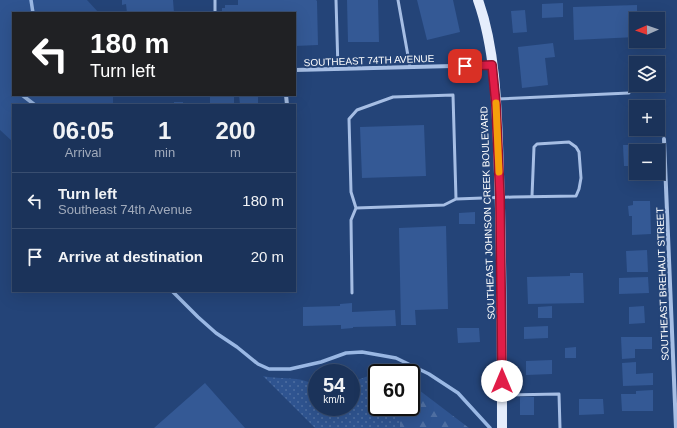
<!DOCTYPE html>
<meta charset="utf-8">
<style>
:root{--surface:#1b335a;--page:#283f63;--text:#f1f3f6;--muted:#a0aabb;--line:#394e70}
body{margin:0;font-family:Helvetica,sans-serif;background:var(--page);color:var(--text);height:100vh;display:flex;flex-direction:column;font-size:15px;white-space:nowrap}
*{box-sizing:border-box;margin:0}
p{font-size:13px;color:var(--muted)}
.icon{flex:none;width:22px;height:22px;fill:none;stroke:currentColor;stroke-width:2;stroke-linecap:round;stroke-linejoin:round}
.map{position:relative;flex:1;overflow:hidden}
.drawer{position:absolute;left:12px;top:104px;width:284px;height:188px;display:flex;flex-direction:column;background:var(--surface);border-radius:0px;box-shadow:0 4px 16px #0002,0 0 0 1px var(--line)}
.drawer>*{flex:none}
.hud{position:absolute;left:12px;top:12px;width:284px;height:84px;border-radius:0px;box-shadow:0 4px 16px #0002,0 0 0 1px var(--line);background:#202124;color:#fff;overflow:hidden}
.needle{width:26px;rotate:268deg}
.tools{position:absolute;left:629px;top:12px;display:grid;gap:8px}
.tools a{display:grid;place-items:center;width:36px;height:36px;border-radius:0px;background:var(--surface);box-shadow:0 4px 16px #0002,0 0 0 1px var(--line);font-size:20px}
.speed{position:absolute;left:308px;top:364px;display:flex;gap:8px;font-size:20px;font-weight:700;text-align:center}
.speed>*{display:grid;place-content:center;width:52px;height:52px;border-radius:50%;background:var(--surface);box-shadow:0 4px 16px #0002,0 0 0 1px var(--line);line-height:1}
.speed small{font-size:10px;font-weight:400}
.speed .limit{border:2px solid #111;border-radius:6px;background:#fff;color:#111}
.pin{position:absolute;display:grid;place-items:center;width:34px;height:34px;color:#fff;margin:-17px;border-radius:8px;box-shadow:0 2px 6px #0006}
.me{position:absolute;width:44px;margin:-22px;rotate:0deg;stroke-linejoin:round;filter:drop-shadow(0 0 3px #0008)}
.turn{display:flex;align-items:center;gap:14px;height:84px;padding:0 12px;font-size:18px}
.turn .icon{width:52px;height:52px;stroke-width:2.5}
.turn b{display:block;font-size:28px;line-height:34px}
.eta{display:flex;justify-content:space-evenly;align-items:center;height:68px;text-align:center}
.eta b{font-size:24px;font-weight:700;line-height:28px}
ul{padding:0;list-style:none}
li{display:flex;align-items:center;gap:12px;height:56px;padding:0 12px;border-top:1px solid var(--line)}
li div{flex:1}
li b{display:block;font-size:15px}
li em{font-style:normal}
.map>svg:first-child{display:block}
</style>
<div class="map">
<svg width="677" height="428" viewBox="0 0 677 428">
<defs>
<pattern id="grass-dots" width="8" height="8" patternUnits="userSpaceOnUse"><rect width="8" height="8" fill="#2f5490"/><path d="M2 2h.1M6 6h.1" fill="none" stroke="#4e6ea1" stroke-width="1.8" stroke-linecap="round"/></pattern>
<pattern id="forest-firs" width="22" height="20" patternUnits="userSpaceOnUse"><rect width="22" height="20" fill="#2f5490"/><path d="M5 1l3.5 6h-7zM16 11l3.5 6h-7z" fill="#4e6ea1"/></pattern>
</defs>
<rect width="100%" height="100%" fill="#244478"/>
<path fill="url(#grass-dots)" d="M 379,372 L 387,372 L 392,373 L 377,373 L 377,407 L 400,407 L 400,428 L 315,428 L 263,376 C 283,380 297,375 317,386 L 317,407 L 351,407 L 351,383 L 360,379 Z"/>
<path fill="url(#forest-firs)" d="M 411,384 L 469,428 L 400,428 L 400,407 L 411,407 Z"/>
<path fill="#2f5490" d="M 0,0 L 87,0 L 99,13 L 13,13 L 13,95 L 113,95 L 113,105 L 13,105 L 13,142 L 0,130 Z"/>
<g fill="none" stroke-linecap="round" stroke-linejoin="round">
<path stroke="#9ab8e4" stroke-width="3.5" d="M 31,0 L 33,13
M 22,95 L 35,105
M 172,291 L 198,317 L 216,333 L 237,347 L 258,364 L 269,369 L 290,369 L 321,362 L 346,353 L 362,352 L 396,358 L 429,374 L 458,393 L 490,428"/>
</g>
<path fill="#345995" d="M 122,0 L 173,0 L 174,13 L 127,13 L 126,4 L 122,5 Z
M 238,0 L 316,0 L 317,1 L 318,45 L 295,46 L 295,13 L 222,13 L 222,8 L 225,8 L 225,5 L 238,5 Z
M 347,0 L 378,0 L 379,42 L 348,42 Z
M 417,0 L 453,0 L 460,32 L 427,40 Z
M 563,3 L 563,17 L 542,18 L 542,4 Z
M 637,5 L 637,19 L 636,19 L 636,37 L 574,40 L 573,7 Z
M 525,10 L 527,32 L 513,33 L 511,11 Z
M 553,43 L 555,57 L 545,58 L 548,85 L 522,88 L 518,47 Z
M 210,95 L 234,95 L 234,105 L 210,105 Z
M 239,95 L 258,95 L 258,105 L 240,105 Z
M 174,102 L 183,102 L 183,105 L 174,105 Z
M 424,125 L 426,176 L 362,178 L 360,127 Z
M 623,145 L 646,145 L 646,151 L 636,151 L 636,166 L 624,166 Z
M 633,201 L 650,201 L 651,234 L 632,235 L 632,216 L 629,216 L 628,206 L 633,205 Z
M 475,212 L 475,224 L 459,224 L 459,213 Z
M 446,226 L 448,309 L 415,310 L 416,325 L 401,325 L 399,228 Z
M 647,250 L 648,272 L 627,272 L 626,251 Z
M 570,273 L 583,273 L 584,303 L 528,304 L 527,277 L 570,276 Z
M 648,277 L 649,293 L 619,294 L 619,278 Z
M 352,303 L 352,312 L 395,310 L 396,326 L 353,327 L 353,328 L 341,329 L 341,325 L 303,326 L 303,307 L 340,306 L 340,304 Z
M 552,306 L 552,318 L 538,318 L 538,307 Z
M 644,306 L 645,323 L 629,324 L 629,307 Z
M 548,326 L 548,338 L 524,339 L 524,327 Z
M 457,328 L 479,328 L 480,342 L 458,343 Z
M 621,337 L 652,337 L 652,349 L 635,349 L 635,358 L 622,359 Z
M 576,347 L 576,358 L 565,358 L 565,348 Z
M 552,360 L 552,374 L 526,375 L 526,361 Z
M 636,362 L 636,374 L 653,373 L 653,385 L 623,386 L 622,363 Z
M 205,383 L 245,428 L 154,428 Z
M 653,390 L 653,411 L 622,411 L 621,394 L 636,394 L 636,391 Z
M 520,397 L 534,397 L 534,415 L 520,415 Z
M 579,399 L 603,399 L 604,414 L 579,415 Z"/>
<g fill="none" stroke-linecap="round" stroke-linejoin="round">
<path stroke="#a6bee4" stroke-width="3" d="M 215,0 L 215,13
M 336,0 L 338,69
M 398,0 L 410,67
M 497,99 L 629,93
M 356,208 L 444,205 L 456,199 L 513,197 L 576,196 L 579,189 L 581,178 L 579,152 L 576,147 L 569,142 L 537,144 L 534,147 L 532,196
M 352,293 L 351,220 L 356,208 L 351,192 L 349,119 L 357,110 L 393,97 L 453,95 L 456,199
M 504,395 L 559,394 L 560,428"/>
<path stroke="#a6bee4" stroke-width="4" d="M 295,70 L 492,65
M 286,95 L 287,105
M 664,139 L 676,428"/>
<path stroke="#e5edfc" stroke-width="10" d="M 478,0 C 497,53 497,117 499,174 C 502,258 502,343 502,428"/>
</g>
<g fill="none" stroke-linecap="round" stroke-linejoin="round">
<defs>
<path id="route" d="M 465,66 L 492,65 L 496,105 L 500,197 L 502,381"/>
</defs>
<use href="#route" stroke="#92132f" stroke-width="10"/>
<use href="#route" stroke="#e11d48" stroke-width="7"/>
<path stroke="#f59e0b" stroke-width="7" d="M 496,103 L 499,172"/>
</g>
<g text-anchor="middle" stroke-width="4" stroke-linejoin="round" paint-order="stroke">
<g font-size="10" fill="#fff" stroke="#244478">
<text transform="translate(369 60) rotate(-2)" y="4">SOUTHEAST 74TH AVENUE</text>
<text transform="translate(487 213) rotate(-92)" y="4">SOUTHEAST JOHNSON CREEK BOULEVARD</text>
<text transform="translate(662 284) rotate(-92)" y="4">SOUTHEAST BREHAUT STREET</text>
</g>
</g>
</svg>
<div class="tools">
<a><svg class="needle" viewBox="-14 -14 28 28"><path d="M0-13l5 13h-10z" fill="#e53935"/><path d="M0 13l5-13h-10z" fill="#a0aabb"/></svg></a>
<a><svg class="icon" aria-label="layers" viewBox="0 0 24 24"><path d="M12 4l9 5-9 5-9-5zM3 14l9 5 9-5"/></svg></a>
<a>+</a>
<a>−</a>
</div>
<div class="speed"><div>54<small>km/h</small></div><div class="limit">60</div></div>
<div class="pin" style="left:465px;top:66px;background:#d93025"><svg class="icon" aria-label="arrive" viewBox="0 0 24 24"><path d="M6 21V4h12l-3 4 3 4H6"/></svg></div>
<svg class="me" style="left:502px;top:381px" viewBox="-20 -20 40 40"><circle r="19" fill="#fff"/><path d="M0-13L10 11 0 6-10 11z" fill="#e11d48"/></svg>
<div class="hud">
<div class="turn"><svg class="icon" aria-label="left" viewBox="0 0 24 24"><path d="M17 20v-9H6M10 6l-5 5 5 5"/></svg><div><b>180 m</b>Turn left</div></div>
</div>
<section class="drawer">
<div class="eta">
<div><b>06:05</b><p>Arrival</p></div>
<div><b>1</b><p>min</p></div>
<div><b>200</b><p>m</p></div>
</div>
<ul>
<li><svg class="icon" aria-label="left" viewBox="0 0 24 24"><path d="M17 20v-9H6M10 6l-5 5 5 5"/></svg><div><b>Turn left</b><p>Southeast 74th Avenue</p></div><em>180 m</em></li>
<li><svg class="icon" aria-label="arrive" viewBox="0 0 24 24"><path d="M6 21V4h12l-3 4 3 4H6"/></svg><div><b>Arrive at destination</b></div><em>20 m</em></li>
</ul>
</section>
</div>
